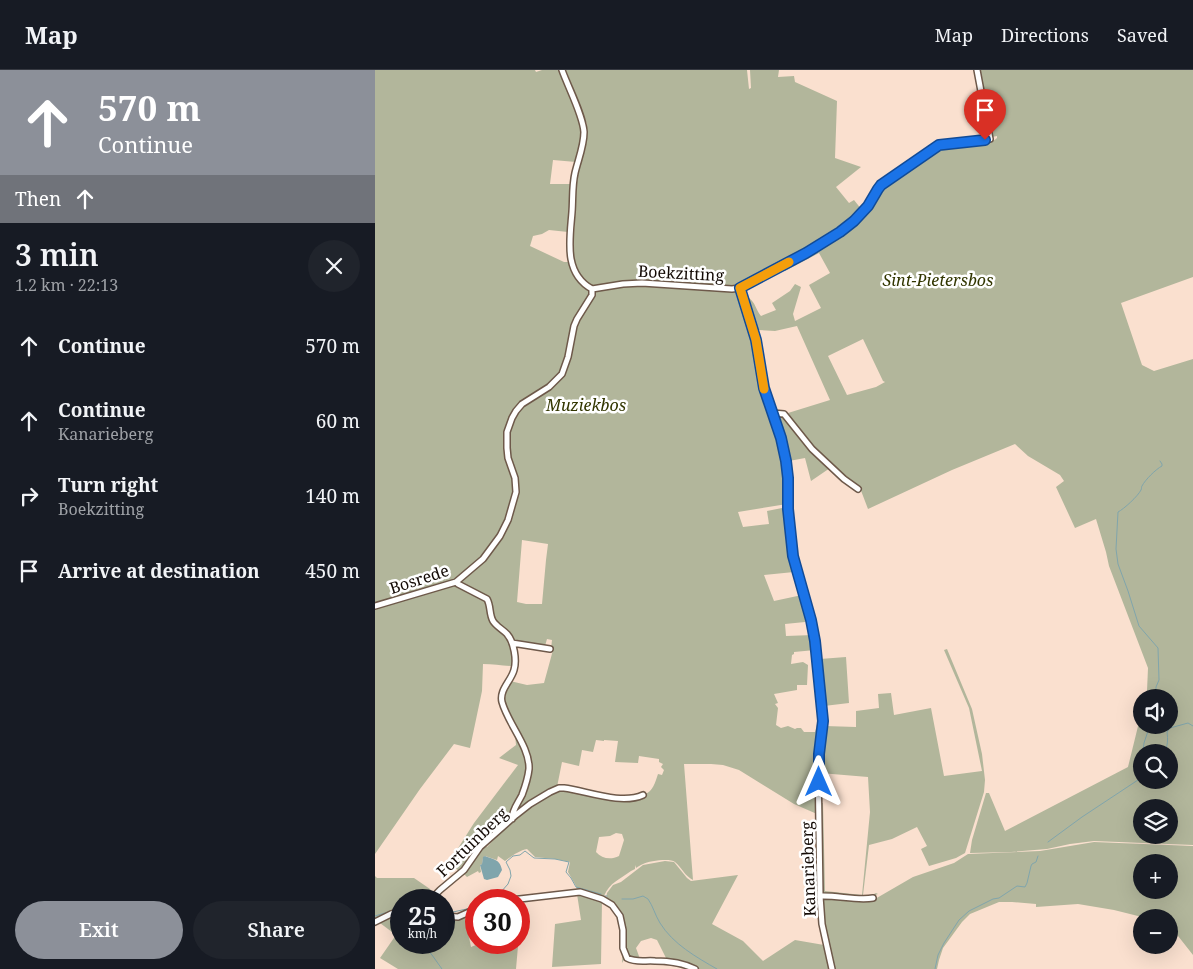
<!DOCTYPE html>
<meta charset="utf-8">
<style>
:root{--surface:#171b24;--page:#20242c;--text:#f1f3f6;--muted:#9ea1a6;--line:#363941;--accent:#8c9099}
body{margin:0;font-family:"Noto Serif",serif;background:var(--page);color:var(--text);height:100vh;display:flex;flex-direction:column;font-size:19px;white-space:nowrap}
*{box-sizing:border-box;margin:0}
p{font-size:16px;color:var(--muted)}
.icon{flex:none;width:28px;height:28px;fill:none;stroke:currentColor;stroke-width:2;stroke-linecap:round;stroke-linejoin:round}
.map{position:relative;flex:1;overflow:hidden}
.drawer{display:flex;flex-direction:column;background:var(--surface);width:375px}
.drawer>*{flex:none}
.top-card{background:#8c9099;color:#fff;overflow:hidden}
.buttons{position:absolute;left:758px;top:619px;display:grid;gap:10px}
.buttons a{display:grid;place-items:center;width:45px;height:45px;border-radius:50%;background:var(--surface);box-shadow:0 5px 20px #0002;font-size:25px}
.speed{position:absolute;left:15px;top:819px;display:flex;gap:10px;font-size:25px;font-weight:700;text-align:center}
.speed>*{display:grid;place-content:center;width:65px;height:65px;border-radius:50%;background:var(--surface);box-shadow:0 5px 20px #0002;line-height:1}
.speed small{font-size:12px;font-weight:400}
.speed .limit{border:8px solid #d22;background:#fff;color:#111}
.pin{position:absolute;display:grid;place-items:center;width:42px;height:42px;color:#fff;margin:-51px -21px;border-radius:50% 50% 50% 0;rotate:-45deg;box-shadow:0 0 5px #0007}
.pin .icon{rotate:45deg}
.me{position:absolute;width:55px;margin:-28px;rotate:0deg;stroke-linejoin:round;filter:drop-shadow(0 0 4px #0008)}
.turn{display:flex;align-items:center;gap:18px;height:105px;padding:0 15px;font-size:22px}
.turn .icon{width:65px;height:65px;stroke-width:2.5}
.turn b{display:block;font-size:35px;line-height:42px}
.then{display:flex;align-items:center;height:48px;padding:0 15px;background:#0003;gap:10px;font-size:19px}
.round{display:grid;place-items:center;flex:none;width:52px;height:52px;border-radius:26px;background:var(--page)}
.headline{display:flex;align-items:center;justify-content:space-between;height:85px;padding:0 15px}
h1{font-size:30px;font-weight:600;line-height:38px}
.cta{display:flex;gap:10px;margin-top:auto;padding:10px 15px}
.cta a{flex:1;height:58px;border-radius:30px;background:var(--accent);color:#fff;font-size:20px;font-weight:600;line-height:58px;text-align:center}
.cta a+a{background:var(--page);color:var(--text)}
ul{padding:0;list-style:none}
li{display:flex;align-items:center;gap:15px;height:75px;padding:0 15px}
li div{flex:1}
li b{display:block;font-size:19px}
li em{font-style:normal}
header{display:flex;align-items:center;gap:30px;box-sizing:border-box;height:70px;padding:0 25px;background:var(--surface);border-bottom:1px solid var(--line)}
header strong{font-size:24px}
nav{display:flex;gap:28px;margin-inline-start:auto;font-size:18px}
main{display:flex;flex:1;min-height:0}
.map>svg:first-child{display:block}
</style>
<header>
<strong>Map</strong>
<nav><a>Map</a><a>Directions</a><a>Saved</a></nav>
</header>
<main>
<section class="drawer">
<div class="top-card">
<div class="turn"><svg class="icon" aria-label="ahead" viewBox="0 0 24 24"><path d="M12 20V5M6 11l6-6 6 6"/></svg><div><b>570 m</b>Continue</div></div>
<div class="then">Then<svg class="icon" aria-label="ahead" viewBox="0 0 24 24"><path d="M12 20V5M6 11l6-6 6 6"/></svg></div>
</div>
<div class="headline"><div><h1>3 min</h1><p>1.2 km · 22:13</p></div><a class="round"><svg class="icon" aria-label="close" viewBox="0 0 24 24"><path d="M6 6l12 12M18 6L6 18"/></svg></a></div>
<ul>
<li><svg class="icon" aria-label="ahead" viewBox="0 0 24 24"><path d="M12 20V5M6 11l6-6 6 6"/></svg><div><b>Continue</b></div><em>570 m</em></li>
<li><svg class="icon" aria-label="ahead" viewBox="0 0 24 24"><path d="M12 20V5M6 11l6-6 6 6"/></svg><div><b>Continue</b><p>Kanarieberg</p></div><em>60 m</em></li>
<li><svg class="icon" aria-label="right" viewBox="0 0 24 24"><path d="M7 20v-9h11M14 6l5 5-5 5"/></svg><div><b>Turn right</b><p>Boekzitting</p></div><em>140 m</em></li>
<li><svg class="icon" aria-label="arrive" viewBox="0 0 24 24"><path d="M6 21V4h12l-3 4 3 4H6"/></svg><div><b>Arrive at destination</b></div><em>450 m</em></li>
</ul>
<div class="cta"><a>Exit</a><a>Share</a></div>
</section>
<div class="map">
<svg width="818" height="899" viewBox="0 0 818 899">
<rect width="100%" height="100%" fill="#fae0cf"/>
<path fill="#b2b69b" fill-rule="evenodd" d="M 0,0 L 160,0 L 161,2 L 167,0 L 184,0 L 207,59 L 207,66 L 201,92 L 178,90 L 175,114 L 197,114 L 193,162 L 174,160 L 167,164 L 158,166 L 155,176 L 189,192 L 193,192 L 199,185 L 199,165 L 201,119 L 203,105 L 212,69 L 212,54 L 191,0 L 372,0 L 374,19 L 376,18 L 375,0 L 404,0 L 403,7 L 419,6 L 420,12 L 462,31 L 460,88 L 486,97 L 461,117 L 474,133 L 479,130 L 487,140 L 494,133 L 497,135 L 501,125 L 508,116 L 564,77 L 571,75 L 617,72 L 622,68 L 622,66 L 617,67 L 613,57 L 602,0 L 818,0 L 818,207 L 746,233 L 767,295 L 779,301 L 818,289 L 818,775 L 719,771 L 695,774 L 672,779 L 636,782 L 595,783 L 597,770 L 611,723 L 614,723 L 630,761 L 753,697 L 766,644 L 766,655 L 794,655 L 794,628 L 770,627 L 772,621 L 773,598 L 734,496 L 731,482 L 721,449 L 700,458 L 681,417 L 689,411 L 685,405 L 653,386 L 640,374 L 577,400 L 493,439 L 485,418 L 468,404 L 444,383 L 433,372 L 413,343 L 455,330 L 422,256 L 400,261 L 383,260 L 379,256 L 372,230 L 374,228 C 380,232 381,240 386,246 L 401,240 L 397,233 L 415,221 L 420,214 L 426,217 L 418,244 L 420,251 L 446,238 L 434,215 L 455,203 L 444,183 L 410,201 L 407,194 L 362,214 L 379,269 L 389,323 L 403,365 L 413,407 L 412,434 L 363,442 L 368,457 L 394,454 L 392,441 L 412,437 L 417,494 L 419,502 L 389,505 L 399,531 L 427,525 L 434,549 L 430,552 L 410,554 L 411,566 L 438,565 L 440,580 L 419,582 L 419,584 L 417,585 L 416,594 L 428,592 L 433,595 L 432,615 L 422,615 L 422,620 L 399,624 L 403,633 L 400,634 L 403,638 L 401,655 L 406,658 L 413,656 L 420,659 L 422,658 L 426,658 L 429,662 L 440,662 L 443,650 L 447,651 L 443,680 L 442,744 L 419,734 L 364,700 L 348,695 L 336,694 L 309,694 L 318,810 C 310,806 307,798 300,792 C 295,788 274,791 268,794 C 265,795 263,797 261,798 L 260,795 L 260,799 L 256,801 C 244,810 235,812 229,826 L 227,827 L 213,822 L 202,821 L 201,816 L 193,802 L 195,792 L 180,789 L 160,787 L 152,779 C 145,780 135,787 130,791 L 123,786 L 122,790 L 110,786 L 108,788 L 107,794 L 105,795 L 106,802 L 104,803 L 103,801 L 92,807 L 86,801 L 85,802 L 77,795 L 75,797 L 73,794 L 99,753 L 143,695 L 124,688 L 141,675 L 140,664 C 151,683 157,695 149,717 C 146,724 142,731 139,738 L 140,739 C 146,727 153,715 155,702 C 157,678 137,658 130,637 C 129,633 127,629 128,625 C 129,620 133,615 135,611 L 152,615 L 169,613 L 178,580 L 176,579 L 177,570 L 172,569 L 170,576 L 138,571 L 132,562 L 120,551 L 118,553 C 134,566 139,575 139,596 C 128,596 119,594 108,594 L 107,621 L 95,678 L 79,674 L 45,719 L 0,784 ZM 488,269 L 508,311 L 510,312 L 501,317 L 472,325 L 453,286 ZM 147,470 L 173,474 L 171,490 L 167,534 L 151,534 L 142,532 ZM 221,670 L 229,671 L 229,670 L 243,671 L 240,692 L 263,693 L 264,686 L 284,689 L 284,692 L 288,694 L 286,697 L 289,700 L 287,705 L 283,704 C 280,713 278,721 270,724 L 268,727 L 268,726 C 239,734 220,722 192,719 C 167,716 128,760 112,777 L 111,776 L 134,752 L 158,731 L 182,717 L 187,692 L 204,696 L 207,680 L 218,682 ZM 766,682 L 794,682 L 794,710 L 766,710 ZM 766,738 L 794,738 L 794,765 L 766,765 ZM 241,763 L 247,764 L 249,770 L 244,786 C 236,790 227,789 221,782 L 224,767 L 235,766 Z
M 408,345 L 455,398 L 436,411 L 430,388 L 414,391 L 403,348 L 404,346 Z
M 572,579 L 597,639 L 607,684 L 610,710 L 609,722 L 590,783 L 581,788 L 554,796 L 546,779 L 552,776 L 542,757 L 517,769 L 494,775 L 488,825 L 497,825 L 501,823 L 503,824 L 495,827 L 450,824 L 448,823 L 446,733 L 448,733 L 450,821 L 487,825 L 495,742 L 493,707 L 445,703 L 445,689 L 450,656 L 481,657 L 481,641 L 504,638 L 503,624 L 516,623 L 519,645 L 556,638 L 569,706 L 607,701 L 594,638 L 569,580 Z
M 471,587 L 474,633 L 449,636 L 445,589 Z
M 719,772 L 818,776 L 818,885 L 796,857 L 794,856 L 794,848 L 767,847 L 739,840 L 703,834 L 661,837 L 661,834 L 637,832 L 624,832 L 595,844 L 587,852 L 568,878 L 564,890 L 562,899 L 459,899 C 456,882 442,842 450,828 L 495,831 L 500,829 L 538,807 L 579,793 L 593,784 L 665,781 ZM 766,792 L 794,792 L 794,820 L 766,820 Z
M 290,791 L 299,792 L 312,808 L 316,811 L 363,805 L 337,854 L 368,871 L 388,891 L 420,870 L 449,875 L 456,899 L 324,899 L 316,896 L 292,890 L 282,870 L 276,868 L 266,871 L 261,878 L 265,889 L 259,889 L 253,884 L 251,878 L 251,869 L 247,846 L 240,833 L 231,829 L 232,823 L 238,815 L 246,812 L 268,795 Z
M 0,806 L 2,808 L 39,808 L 55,819 L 60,824 L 59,830 L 26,830 L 26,839 L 0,848 Z
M 202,824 C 210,824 218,826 225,829 C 254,841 243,865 250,888 L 247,893 C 248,882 247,854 242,845 C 238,839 232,835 227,831 L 226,894 L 177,897 L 180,854 L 206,850 Z
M 23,843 L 26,848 L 26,872 L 69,872 L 69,848 L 83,849 L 90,847 L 96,877 L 108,872 L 124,875 L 124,873 L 134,873 L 134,875 L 143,876 L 141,899 L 23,899 L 5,888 L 21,865 L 5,853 Z"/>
<path fill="#80a5ac" d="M 110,786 C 119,790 125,789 127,800 L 123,807 L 112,810 L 109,809 L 105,795 L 107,794 L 108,787 Z"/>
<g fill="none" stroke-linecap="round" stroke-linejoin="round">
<path stroke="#80a5ac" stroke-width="1" d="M 781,628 L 781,617 L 784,610 L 783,578 L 764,556 L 753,521 L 743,494 L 741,479 L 743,442 C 749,439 763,426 766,420 C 767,418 766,417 767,416 C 770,410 781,399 787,396 L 787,394 L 785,391
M 768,682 L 769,673 L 775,655
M 789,682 C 793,677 793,669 792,662 L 795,658 L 813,653 L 818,656
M 673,772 L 707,747 L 766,708
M 230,826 L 232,826
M 247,829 L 258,829 L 268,826 L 273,829 C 278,836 280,845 285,853 C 298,874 321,887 342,899
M 123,830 L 125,823 L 133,814 L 136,806 L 135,800 L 131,792 L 138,786 L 145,785 L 150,781 L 159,788 L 180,789 L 194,792 L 191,802 L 196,808 L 201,817 L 226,824
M 69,842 L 78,842 L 101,837
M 0,846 L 26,838
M 69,851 L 73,851 L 73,850
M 46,872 L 57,885 L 67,899
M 560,899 L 563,885 L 569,873 L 584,850 L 594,841 L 618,829 L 624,828 L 642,816 L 650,817 L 652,813 L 656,796 L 657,794 L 661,792 L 663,786"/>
<defs>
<path id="minor" d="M 187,0 C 193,17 208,45 209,62 C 209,76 203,90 200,103 C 197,116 198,129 197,142 C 195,169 188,203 217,219
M 365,218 L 381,270 L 391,324 L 406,368 L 411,391 L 413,408 L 413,439 L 418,486 L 436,550 L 441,575 L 448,651 L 443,689 L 445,826 L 447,854 L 457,899
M 217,219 L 248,214 L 267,213 L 357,219 L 365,218 L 400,200 L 465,162 L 479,151 L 493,136 L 503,119 L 506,115 L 564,75 L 610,70 L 615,69 L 602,0
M 398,343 L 409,344 L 437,379 L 469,409 L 483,419
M 81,512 L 83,514 L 112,529 C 116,536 114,544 118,551 C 121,556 127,559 132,564 C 139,572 142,590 139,600 C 136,611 124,620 127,632 C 133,654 155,677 154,699 C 153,708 150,717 147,725 C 143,733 137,740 137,749
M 0,536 L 81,512 L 108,489 L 125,466 L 133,450 L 141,422 L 140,408 L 133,388 L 132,378 L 132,362 L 137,348 L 141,341 L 147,334 L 174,317 L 187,304 L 193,287 L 199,256 L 202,249 L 217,225 L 217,219
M 137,573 L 175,579
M 445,826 C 462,825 482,831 498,828
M 60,830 L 62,823 L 65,820 L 89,800 L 105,777 L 141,745 L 155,734 L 175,722 L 184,718 L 189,718 C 212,721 246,735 268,725
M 136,830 L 205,822 L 227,829 L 237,835 L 245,846 L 248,860 L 248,878 L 252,888 C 261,893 271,890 280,891 C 294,891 308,893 320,899
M 69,846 L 83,847 L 101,839
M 0,852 L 16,844 L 26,841"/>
</defs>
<use href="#minor" stroke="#6e594a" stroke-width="8"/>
<use href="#minor" stroke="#fff" stroke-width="5"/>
</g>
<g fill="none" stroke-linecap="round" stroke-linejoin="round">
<defs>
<path id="route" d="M 444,712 L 444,684 L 448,651 L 440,571 L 436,550 L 418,486 L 413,439 L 413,408 L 411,391 L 406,368 L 389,318 L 381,270 L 365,218 L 431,183 L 465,162 L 479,151 L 493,136 L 503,119 L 506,115 L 564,75 L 610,70"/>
</defs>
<use href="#route" stroke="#114b97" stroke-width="12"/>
<use href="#route" stroke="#1a73e8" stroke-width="9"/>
<path stroke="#f59e0b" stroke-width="9" d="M 389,319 L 381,270 L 365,218 L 414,192"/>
</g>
<g text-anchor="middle" stroke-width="5" stroke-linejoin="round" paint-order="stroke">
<g font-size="16" fill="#140b06" stroke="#fff">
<text transform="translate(306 203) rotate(3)" y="6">Boekzitting</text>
<text transform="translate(44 509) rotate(-18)" y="6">Bosrede</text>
<text transform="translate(97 772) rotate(-44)" y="6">Fortuinberg</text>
<text transform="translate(433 799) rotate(-92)" y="6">Kanarieberg</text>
</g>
<g font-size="16" font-style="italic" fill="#323600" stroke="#fff">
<text x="563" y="216">Sint-Pietersbos</text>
<text x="211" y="341">Muziekbos</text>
</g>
</g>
</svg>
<div class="buttons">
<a><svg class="icon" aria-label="sound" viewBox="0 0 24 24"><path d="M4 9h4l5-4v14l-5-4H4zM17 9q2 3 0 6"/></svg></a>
<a><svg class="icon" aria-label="search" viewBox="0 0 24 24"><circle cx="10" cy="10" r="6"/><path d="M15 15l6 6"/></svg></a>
<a><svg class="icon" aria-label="layers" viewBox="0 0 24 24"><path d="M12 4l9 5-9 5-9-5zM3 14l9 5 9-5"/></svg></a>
<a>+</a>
<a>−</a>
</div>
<div class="speed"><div>25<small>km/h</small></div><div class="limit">30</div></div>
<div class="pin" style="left:610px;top:70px;background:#d93025"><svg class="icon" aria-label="arrive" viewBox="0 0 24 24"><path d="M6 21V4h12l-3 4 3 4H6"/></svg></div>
<svg class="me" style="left:444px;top:712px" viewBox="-20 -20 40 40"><path d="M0-17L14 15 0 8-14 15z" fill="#1a73e8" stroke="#fff" stroke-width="4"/></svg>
</div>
</main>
